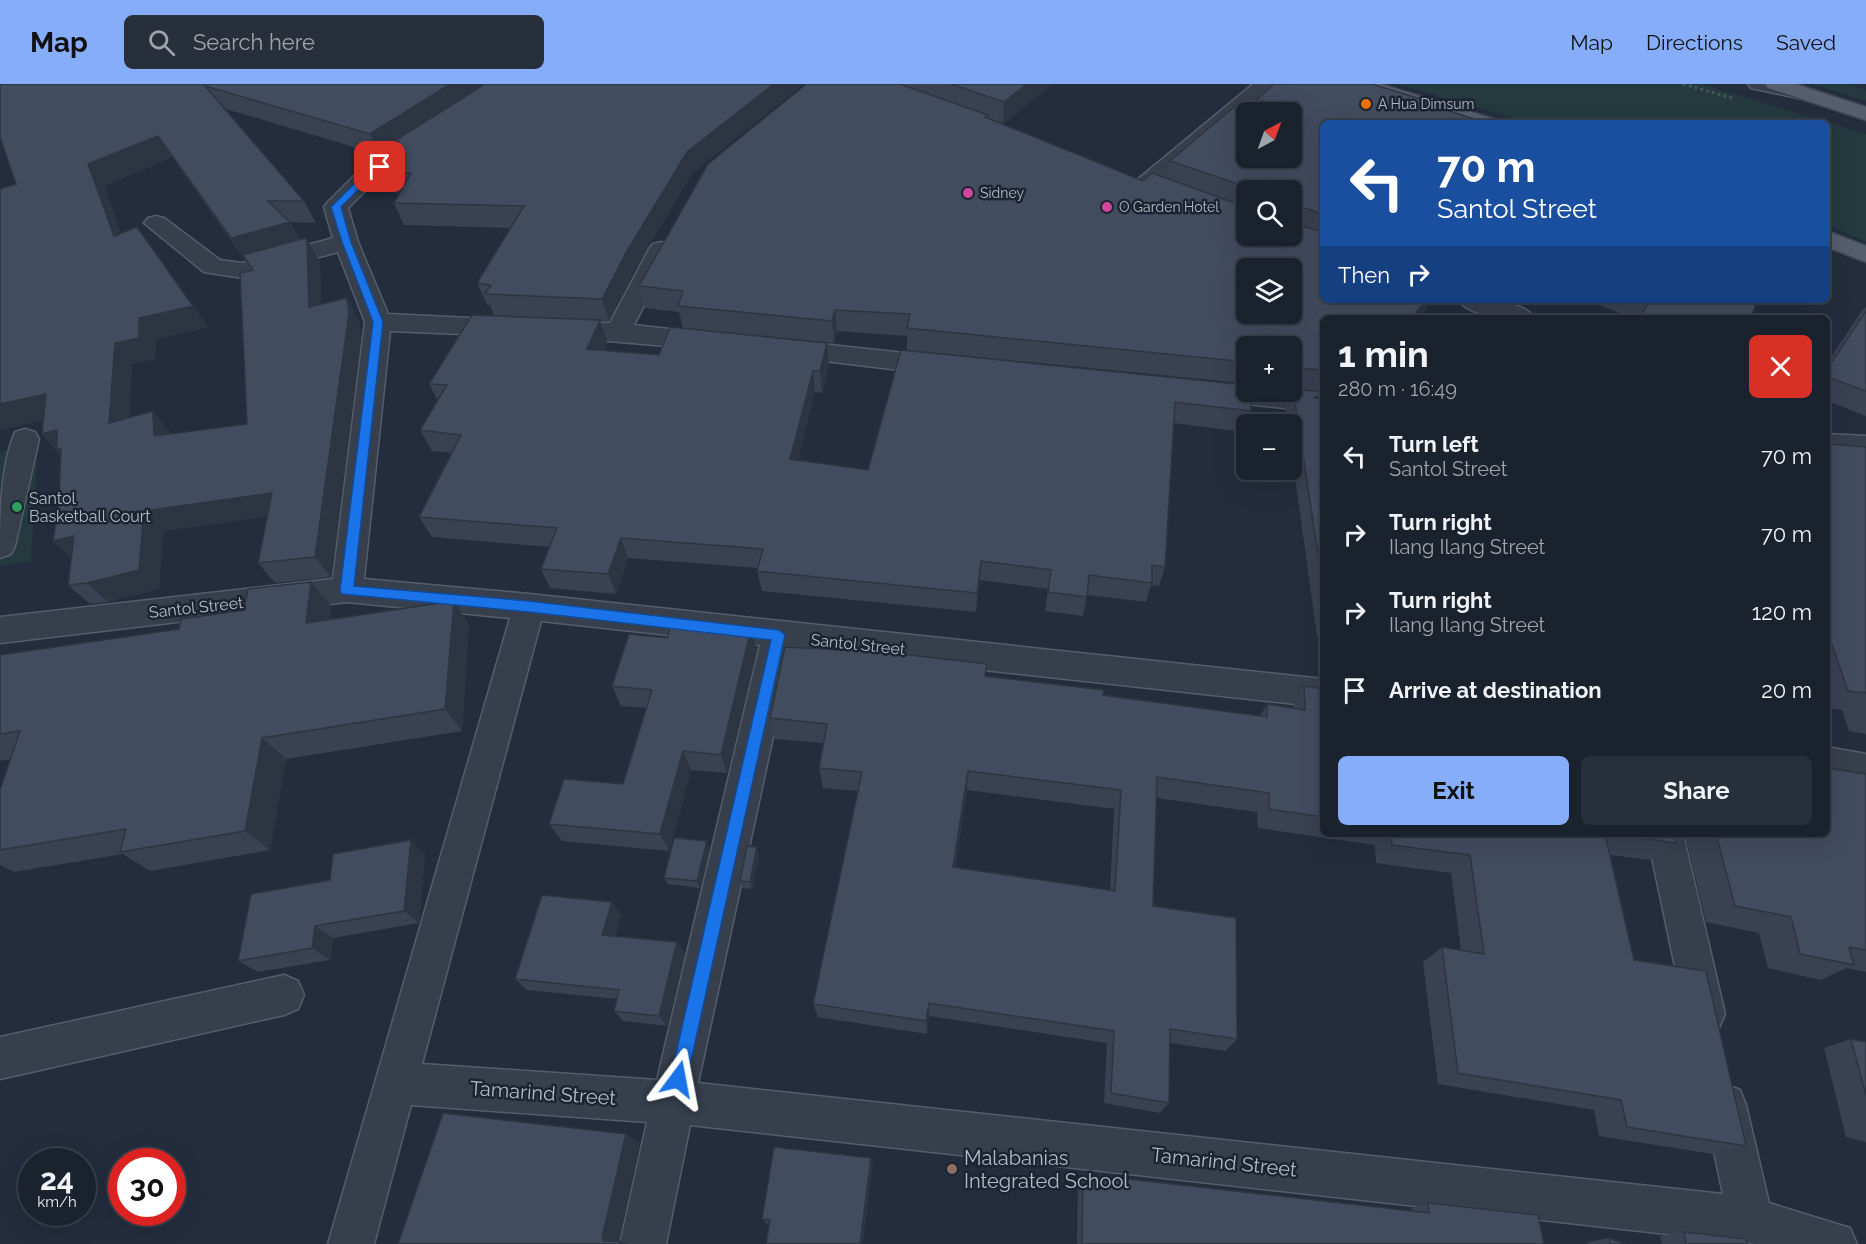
<!DOCTYPE html>
<meta charset="utf-8">
<style>
:root{--surface:#1a222e;--page:#272f3a;--text:#f1f3f6;--muted:#9fa4aa;--line:#383f4a;--accent:#86adf9}
body{margin:0;font-family:Raleway,sans-serif;background:var(--page);color:var(--text);height:100vh;display:flex;flex-direction:column;font-size:22px;white-space:nowrap}
*{box-sizing:border-box;margin:0}
p{font-size:20px;color:var(--muted)}
.icon{flex:none;width:33px;height:33px;fill:none;stroke:currentColor;stroke-width:2;stroke-linecap:round;stroke-linejoin:round}
.map{position:relative;flex:1;overflow:hidden}
.drawer{position:absolute;left:1320px;top:231px;width:510px;height:522px;display:flex;flex-direction:column;background:var(--surface);border-radius:9px;box-shadow:0 6px 24px #0002,0 0 0 2px var(--line)}
.drawer>*{flex:none}
.guide{position:absolute;left:1320px;top:36px;width:510px;height:183px;border-radius:9px;box-shadow:0 6px 24px #0002,0 0 0 2px var(--line);background:#1a4fa0;color:#fff;overflow:hidden}
.needle{width:39px;rotate:41deg}
.tools{position:absolute;left:1236px;top:18px;display:grid;gap:12px}
.tools a{display:grid;place-items:center;width:66px;height:66px;border-radius:9px;background:var(--surface);box-shadow:0 6px 24px #0002,0 0 0 2px var(--line);font-size:30px}
.speed{position:absolute;left:18px;top:1064px;display:flex;gap:12px;font-size:30px;font-weight:700;text-align:center}
.speed>*{display:grid;place-content:center;width:78px;height:78px;border-radius:50%;background:var(--surface);box-shadow:0 6px 24px #0002,0 0 0 2px var(--line);line-height:1}
.speed small{font-size:15px;font-weight:400}
.speed .limit{border:9px solid #d22;background:#fff;color:#111}
.pin{position:absolute;display:grid;place-items:center;width:51px;height:51px;color:#fff;margin:-26px;border-radius:12px;box-shadow:0 3px 9px #0006}
.me{position:absolute;width:66px;margin:-33px;rotate:13deg;stroke-linejoin:round;filter:drop-shadow(0 0 4px #0008)}
.turn{display:flex;align-items:center;gap:21px;height:126px;padding:0 18px;font-size:27px}
.turn .icon{width:78px;height:78px;stroke-width:2.5}
.turn b{display:block;font-size:42px;line-height:51px}
.then{display:flex;align-items:center;height:57px;padding:0 18px;background:#0003;gap:12px;font-size:22px}
.round{display:grid;place-items:center;flex:none;width:63px;height:63px;border-radius:9px;background:var(--page)}
.overview{display:flex;align-items:center;justify-content:space-between;height:102px;padding:0 18px}
h1{font-size:36px;font-weight:700;line-height:45px}
.cta{display:flex;gap:12px;margin-top:auto;padding:12px 18px}
.cta a{flex:1;height:69px;border-radius:9px;background:var(--accent);color:#111;font-size:24px;font-weight:700;line-height:69px;text-align:center}
.cta a+a{background:var(--page);color:var(--text)}
ul{padding:0;list-style:none}
li{display:flex;align-items:center;gap:18px;height:78px;padding:0 18px}
li div{flex:1}
li b{display:block;font-size:22px}
li em{font-style:normal}
header{display:flex;align-items:center;gap:36px;box-sizing:border-box;height:84px;padding:0 30px;background:var(--accent);color:#111}
header strong{font-size:28px}
nav{display:flex;gap:33px;margin-inline-start:auto;font-size:21px}
.search{width:420px;height:54px;background:var(--page);display:flex;align-items:center;gap:15px;box-sizing:border-box;padding:0 21px;border-radius:9px;color:var(--muted);font-size:22px}
.map>svg:first-child{display:block}
</style>
<header>
<strong>Map</strong>
<div class="search"><svg class="icon" aria-label="search" viewBox="0 0 24 24"><circle cx="10" cy="10" r="6"/><path d="M15 15l6 6"/></svg>Search here</div>
<nav><a>Map</a><a>Directions</a><a>Saved</a></nav>
</header>
<div class="map">
<svg width="1866" height="1160" viewBox="0 0 1866 1160">
<rect width="100%" height="100%" fill="#232d3d"/>
<path fill="#253a3e" d="M 1398,0 L 1701,0 L 1866,50 L 1866,158 L 1827,141 L 1827,39 L 1531,39 Z
M 1814,0 L 1847,0 L 1866,6 L 1866,17 Z
M 38,359 L 31,477 L 0,482 L 0,368 Z"/>
<g fill="none" stroke-linecap="round" stroke-linejoin="round">
<defs>
<path id="minor" d="M 1253,0 L 1275,0 L 1153,106 L 1145,108 L 1137,106 L 1134,101 L 1137,96 Z
M 1748,0 L 1788,0 L 1814,6 L 1817,10 L 1814,14 L 1807,16 L 1751,4 Z
M 416,52 L 424,53 L 427,58 L 424,63 L 373,99 L 348,124 L 358,158 L 388,230 L 511,236 L 520,238 L 524,244 L 520,250 L 511,252 L 390,247 L 364,495 L 529,510 L 1323,595 L 1323,623 L 792,565 L 698,999 L 1723,1110 L 1704,1021 L 1710,1006 L 1725,1000 L 1740,1006 L 1746,1021 L 1769,1119 L 1850,1144 L 1857,1160 L 1756,1160 L 690,1041 L 666,1160 L 620,1160 L 647,1038 L 411,1021 L 374,1160 L 328,1160 L 510,534 L 347,518 L 0,559 L 0,533 L 333,495 L 365,238 L 338,168 L 243,194 L 204,188 L 144,139 L 148,134 L 156,132 L 164,134 L 220,176 L 242,179 L 333,154 L 324,123 L 328,118 L 357,89 L 408,53 ZM 541,537 L 760,561 L 657,996 L 422,980 Z
M 661,158 L 669,160 L 673,165 L 634,241 L 712,250 L 721,252 L 725,258 L 721,264 L 712,266 L 551,252 L 547,246 L 551,240 L 560,238 L 610,239 L 649,165 L 653,160 Z
M 1458,216 C 1479,216 1522,215 1535,234 C 1514,234 1471,235 1458,216 Z
M 784,256 L 941,273 L 950,276 L 954,282 L 950,288 L 941,291 L 775,271 L 771,265 L 775,259 Z
M 1208,299 L 1246,302 L 1246,308 L 1292,307 L 1323,310 L 1323,328 L 1198,315 L 1194,308 L 1198,301 Z
M 25,345 L 35,348 L 39,355 L 15,462 L 11,470 L 0,474 C 0,433 0,384 15,348 Z
M 1827,350 L 1866,352 L 1866,372 L 1827,370 Z
M 1827,663 L 1866,670 L 1866,702 L 1827,695 Z
M 1647,750 L 1683,750 L 1725,930 L 1719,944 L 1705,950 L 1691,944 L 1685,930 Z
M 284,891 L 298,897 L 304,911 L 298,925 L 284,931 L 0,995 L 0,953 Z"/>
<path id="major" d="M 1349,0 L 1380,0 L 1494,35 L 1498,39 L 1465,39 L 1352,4 Z
M 1765,0 L 1795,0 L 1866,23 L 1866,36 L 1768,4 Z
M 1827,147 L 1866,162 L 1866,178 L 1827,163 Z"/>
</defs>
<use href="#minor" stroke="#555d6b" stroke-width="3"/>
<use href="#major" stroke="#404856" stroke-width="3"/>
<path stroke="#43575b" stroke-width="3" stroke-dasharray="3 3" stroke-linecap="butt" d="M 1683,0 L 1732,14"/>
<use href="#minor" fill="#373f4d" fill-rule="evenodd"/>
<use href="#major" fill="#555e6d" fill-rule="evenodd"/>
</g>
<path fill="#394152" fill-rule="evenodd" d="M 0,0 L 803,0 L 692,89 L 633,189 L 609,237 L 494,232 L 490,221 L 487,221 L 477,199 L 511,144 L 404,141 L 394,119 L 400,109 L 388,108 L 377,87 L 397,60 L 380,71 L 226,25 L 304,117 L 316,139 L 290,138 L 300,156 L 307,156 L 320,178 L 321,220 L 359,236 L 361,251 L 331,493 L 275,499 L 258,479 L 268,432 L 163,447 L 159,505 L 108,518 L 90,520 L 68,501 L 71,473 L 53,457 L 59,418 L 60,370 L 42,350 L 43,336 L 0,346 L 0,105 L 16,100 ZM 172,73 L 252,186 L 247,340 L 170,350 L 170,348 L 129,334 L 132,280 L 155,275 L 156,255 L 208,243 L 137,143 L 121,149 L 104,102 Z
M 806,0 L 1052,0 L 1003,40 L 988,34 L 1143,97 L 1166,94 L 1170,77 L 1252,20 L 1323,39 L 1323,216 L 1432,216 L 1419,234 L 1323,234 L 1323,310 L 1321,315 L 1323,315 L 1323,552 L 1317,552 L 1292,371 L 1292,340 L 1287,340 L 1285,326 L 1293,306 L 1292,306 L 1292,262 L 1246,262 L 1246,299 L 1243,299 L 907,266 L 907,252 L 837,247 L 834,259 L 683,244 L 679,228 L 645,224 L 639,202 ZM 1246,106 L 1292,106 L 1292,152 L 1246,152 Z
M 1586,216 L 1745,216 L 1751,234 L 1633,234 Z
M 1866,223 L 1866,332 L 1827,317 L 1827,279 L 1861,228 Z
M 607,258 L 603,267 L 659,271 L 827,259 L 829,280 L 822,309 L 815,308 L 798,376 L 868,386 L 901,266 L 1251,327 L 1244,348 L 1174,339 L 1165,483 L 1159,502 L 1151,501 L 1146,518 L 1087,511 L 1083,532 L 1045,527 L 1048,505 L 980,496 L 976,528 L 762,507 L 757,487 L 758,484 L 628,474 L 616,510 L 550,504 L 541,485 L 549,463 L 432,453 L 419,433 L 451,369 L 432,367 L 420,346 L 438,317 L 429,300 Z
M 1827,360 L 1866,363 L 1866,650 L 1849,647 L 1842,626 L 1827,624 Z
M 311,498 L 331,522 L 330,535 L 454,517 L 469,541 L 462,647 L 286,675 L 270,766 L 150,787 L 123,770 L 14,788 L 0,781 L 0,706 L 10,675 L 0,677 L 0,571 L 179,545 L 244,526 Z
M 757,566 L 727,689 L 691,686 L 669,767 L 562,757 L 549,740 L 623,700 L 646,624 L 621,622 L 612,602 Z
M 986,592 L 1103,611 L 1260,632 L 1267,620 L 1292,624 L 1304,602 L 1323,605 L 1323,750 L 1674,750 L 1676,759 L 1650,776 L 1610,771 L 1634,876 L 1746,1062 L 1712,1070 L 1599,1052 L 1594,1026 L 1438,1000 L 1423,878 L 1442,863 L 1461,866 L 1451,789 L 1376,779 L 1375,761 L 1258,744 L 1257,728 L 1156,714 L 1153,822 L 1237,955 L 1226,967 L 1170,959 L 1169,1019 L 1160,1029 L 1104,1019 L 1107,959 L 929,932 L 927,950 L 818,933 L 813,920 L 858,707 L 823,704 L 819,684 L 823,659 L 775,655 L 770,634 ZM 967,706 L 1114,725 L 1110,807 L 955,784 Z
M 1866,690 L 1866,888 L 1847,884 L 1820,896 L 1768,884 L 1759,849 L 1706,838 L 1685,750 L 1827,750 Z
M 710,764 L 700,804 L 668,800 L 664,794 Z
M 425,770 L 419,839 L 333,854 L 330,876 L 258,888 L 238,877 L 330,796 Z
M 759,770 L 752,805 L 743,804 L 740,797 Z
M 612,818 L 621,831 L 615,852 L 685,870 L 667,942 L 623,937 L 614,927 L 617,915 L 527,906 L 515,895 Z
M 1851,955 L 1866,958 L 1866,1058 L 1846,1053 L 1824,964 Z
M 871,1074 L 873,1080 L 769,1140 L 767,1140 L 762,1135 Z
M 1083,1090 L 1412,1127 L 1411,1124 L 1428,1119 L 1544,1160 L 1077,1160 L 1078,1096 Z
M 1684,1148 L 1747,1160 L 1662,1160 L 1660,1152 Z
M 1609,1154 L 1626,1160 L 1588,1160 L 1588,1158 Z"/>
<path fill="#2e3542" d="M 450,0 L 491,0 L 396,56 L 398,60 L 380,71 L 370,50 Z
M 774,0 L 803,0 L 692,89 L 633,189 L 609,237 L 602,215 L 627,167 L 687,68 Z
M 1027,0 L 1052,0 L 1003,40 L 1004,18 Z
M 158,52 L 172,73 L 104,102 L 130,174 L 114,152 L 88,80 Z
M 290,138 L 302,160 L 244,176 L 231,154 Z
M 307,156 L 320,178 L 322,244 L 309,223 Z
M 347,214 L 359,236 L 361,251 L 331,493 L 315,473 Z
M 1426,216 L 1432,216 L 1419,234 L 1412,234 Z
M 193,222 L 208,243 L 156,255 L 155,275 L 132,280 L 128,360 L 109,339 L 115,259 L 139,234 Z
M 835,226 L 837,247 L 834,259 L 832,237 Z
M 600,236 L 607,258 L 594,287 L 587,265 Z
M 827,259 L 829,280 L 822,309 L 820,287 Z
M 813,287 L 815,308 L 793,395 L 790,375 Z
M 1323,308 L 1323,310 L 1315,329 L 1314,314 Z
M 46,310 L 66,331 L 0,346 L 0,320 Z
M 153,327 L 170,348 L 172,373 L 154,352 Z
M 57,346 L 77,387 L 42,350 Z
M 272,409 L 288,429 L 163,447 L 159,505 L 108,518 L 87,499 L 144,427 Z
M 74,452 L 75,477 L 53,457 Z
M 621,454 L 628,474 L 616,510 L 608,490 Z
M 981,477 L 980,496 L 976,528 L 977,509 Z
M 311,498 L 331,522 L 327,563 L 306,539 Z
M 454,517 L 469,541 L 462,647 L 445,625 Z
M 751,545 L 757,566 L 727,689 L 721,671 Z
M 262,654 L 286,675 L 270,766 L 245,747 Z
M 683,667 L 691,686 L 669,767 L 660,750 Z
M 968,687 L 967,706 L 952,801 L 953,783 Z
M 411,756 L 425,770 L 419,839 L 404,827 Z
M 707,757 L 710,764 L 700,804 L 697,797 Z
M 757,763 L 759,770 L 752,805 L 750,798 Z
M 612,818 L 621,831 L 612,863 L 602,851 Z
M 315,842 L 333,854 L 330,876 L 312,864 Z
M 677,858 L 685,870 L 667,942 L 659,932 Z
M 929,919 L 929,932 L 927,950 L 926,937 Z
M 626,1050 L 640,1059 L 618,1160 L 604,1157 L 602,1154 Z
M 871,1074 L 873,1080 L 863,1160 L 860,1160 Z
M 620,1157 L 628,1160 L 619,1160 Z"/>
<path fill="#424c5f" stroke="#2e3542" stroke-width="1.5" fill-rule="evenodd" d="M 0,0 L 450,0 L 370,50 L 205,2 L 304,117 L 268,117 L 290,138 L 231,154 L 158,52 L 88,80 L 114,152 L 137,143 L 193,222 L 139,234 L 139,254 L 115,259 L 109,339 L 153,327 L 154,352 L 247,340 L 240,189 L 253,186 L 243,171 L 305,154 L 307,156 L 309,223 L 347,214 L 349,229 L 315,473 L 258,479 L 272,409 L 144,427 L 139,486 L 87,499 L 68,501 L 74,452 L 53,457 L 59,418 L 61,364 L 57,366 L 57,346 L 42,350 L 46,310 L 0,320 L 0,105 L 16,100 L 0,53 Z
M 485,0 L 774,0 L 687,68 L 627,167 L 602,215 L 485,210 L 491,201 L 477,199 L 524,122 L 394,119 L 411,89 L 377,87 L 399,58 L 396,56 Z
M 806,0 L 900,0 L 988,31 L 985,33 L 1143,97 L 1152,89 L 1246,123 L 1246,152 L 1292,152 L 1292,139 L 1323,148 L 1323,216 L 1426,216 L 1412,234 L 1323,234 L 1323,286 L 1292,284 L 1292,262 L 1246,262 L 1246,278 L 907,244 L 910,230 L 835,226 L 832,237 L 678,222 L 683,207 L 639,202 L 708,80 ZM 1246,184 L 1292,184 L 1292,230 L 1246,230 Z
M 951,0 L 1027,0 L 1004,18 Z
M 1274,0 L 1372,0 L 1434,19 L 1432,21 L 1486,39 L 1323,39 L 1323,130 L 1298,122 L 1297,128 L 1292,128 L 1292,106 L 1253,106 L 1253,105 L 1170,77 L 1242,16 L 1252,20 ZM 1246,28 L 1292,28 L 1292,74 L 1246,74 Z
M 1650,216 L 1745,216 L 1756,220 L 1751,234 L 1646,234 L 1641,232 Z
M 1866,227 L 1866,307 L 1827,293 L 1827,285 Z
M 472,231 L 600,236 L 587,265 L 659,271 L 670,243 L 827,259 L 820,287 L 813,287 L 790,375 L 868,386 L 901,266 L 1246,301 L 1246,308 L 1251,308 L 1251,327 L 1175,318 L 1165,483 L 1152,481 L 1152,499 L 1089,491 L 1087,513 L 1048,508 L 1051,486 L 981,477 L 977,509 L 757,487 L 763,465 L 621,454 L 608,490 L 541,485 L 557,444 L 419,433 L 461,351 L 420,346 L 447,301 L 429,300 Z
M 1293,305 L 1323,308 L 1314,314 L 1323,315 L 1323,503 Z
M 1827,360 L 1866,363 L 1866,609 L 1848,607 L 1827,546 Z
M 311,498 L 306,539 L 454,517 L 445,625 L 262,654 L 245,747 L 120,768 L 126,745 L 0,766 L 0,706 L 20,647 L 0,650 L 0,571 L 179,545 L 181,535 L 244,526 L 248,505 Z
M 672,538 L 751,545 L 721,671 L 683,667 L 660,750 L 549,740 L 564,695 L 623,700 L 652,606 L 612,602 L 629,550 L 667,554 Z
M 785,563 L 884,568 L 987,580 L 985,592 L 1104,606 L 1103,611 L 1267,633 L 1267,620 L 1305,626 L 1304,602 L 1323,605 L 1323,733 L 1269,725 L 1269,709 L 1157,693 L 1153,822 L 1236,834 L 1237,955 L 1170,945 L 1169,1019 L 1111,1009 L 1114,947 L 929,919 L 926,937 L 813,920 L 862,688 L 819,684 L 827,640 L 770,634 ZM 968,687 L 1121,706 L 1115,807 L 953,783 Z
M 1827,684 L 1866,690 L 1866,866 L 1849,863 L 1854,881 L 1800,870 L 1791,833 L 1735,822 L 1716,750 L 1827,750 Z
M 1391,750 L 1605,750 L 1634,876 L 1706,887 L 1746,1062 L 1627,1043 L 1621,1016 L 1458,989 L 1442,863 L 1484,870 L 1470,771 L 1392,761 Z
M 1611,750 L 1675,750 L 1676,759 Z
M 674,754 L 707,757 L 697,797 L 664,794 Z
M 411,756 L 404,827 L 315,842 L 312,864 L 238,877 L 251,810 L 330,796 L 333,770 Z
M 747,762 L 757,763 L 750,798 L 740,797 Z
M 542,811 L 612,818 L 602,851 L 677,858 L 659,932 L 614,927 L 619,906 L 515,895 Z
M 1851,955 L 1866,958 L 1866,1011 Z
M 443,1029 L 626,1050 L 602,1154 L 604,1157 L 620,1157 L 619,1160 L 398,1160 Z
M 774,1063 L 871,1074 L 860,1160 L 766,1160 L 770,1136 L 762,1135 Z
M 1083,1090 L 1429,1129 L 1428,1119 L 1538,1131 L 1544,1160 L 1082,1160 Z
M 1684,1148 L 1746,1155 L 1747,1160 L 1686,1160 Z
M 1609,1154 L 1626,1160 L 1610,1160 Z"/>
<path fill="#1a73e8" stroke="#114b97" stroke-width="1.5" d="M 377,81 L 384,83 L 368,96 L 341,123 L 351,158 L 383,238 L 354,502 L 529,517 L 779,546 L 785,551 L 687,995 L 684,1001 L 678,1003 L 672,1001 L 670,995 L 771,556 L 529,528 L 342,510 L 340,506 L 373,238 L 342,158 L 331,123 L 362,92 Z"/>
<circle fill="#e8710a" stroke="#1c2432" stroke-width="2" cx="1366" cy="20" r="6"/>
<g fill="#d1479c" stroke="#1c2432" stroke-width="2">
<circle cx="968" cy="109" r="6"/>
<circle cx="1107" cy="123" r="6"/>
</g>
<circle fill="#2e9e5b" stroke="#1c2432" stroke-width="2" cx="17" cy="423" r="6"/>
<circle fill="#8d6e63" stroke="#1c2432" stroke-width="2" cx="952" cy="1085" r="6"/>
<g text-anchor="middle" stroke-width="5" stroke-linejoin="round" paint-order="stroke">
<g font-size="14" fill="#b2bac8" stroke="#1c2432" text-anchor="start">
<text x="1378" y="25">A Hua Dimsum</text>
<text x="980" y="114">Sidney</text>
<text x="1119" y="128">O Garden Hotel</text>
</g>
<g font-size="16" fill="#b2bac8" stroke="#1c2432" text-anchor="start">
<text x="29" y="420">Santol<tspan x="29" dy="18">Basketball Court</tspan></text>
</g>
<g font-size="16" fill="#b2bac8" stroke="#1c2432">
<text transform="translate(196 523) rotate(-6)" y="6">Santol Street</text>
<text transform="translate(858 560) rotate(6)" y="6">Santol Street</text>
</g>
<g font-size="20" fill="#b2bac8" stroke="#1c2432">
<text transform="translate(543 1009) rotate(4)" y="7">Tamarind Street</text>
<text transform="translate(1224 1078) rotate(6)" y="7">Tamarind Street</text>
</g>
<g font-size="20" fill="#b2bac8" stroke="#1c2432" text-anchor="start">
<text x="964" y="1081">Malabanias<tspan x="964" dy="23">Integrated School</tspan></text>
</g>
</g>
</svg>
<div class="tools">
<a><svg class="needle" viewBox="-14 -14 28 28"><path d="M0-13l5 13h-10z" fill="#e53935"/><path d="M0 13l5-13h-10z" fill="#9fa4aa"/></svg></a>
<a><svg class="icon" aria-label="search" viewBox="0 0 24 24"><circle cx="10" cy="10" r="6"/><path d="M15 15l6 6"/></svg></a>
<a><svg class="icon" aria-label="layers" viewBox="0 0 24 24"><path d="M12 4l9 5-9 5-9-5zM3 14l9 5 9-5"/></svg></a>
<a>+</a>
<a>−</a>
</div>
<div class="speed"><div>24<small>km/h</small></div><div class="limit">30</div></div>
<div class="pin" style="left:380px;top:83px;background:#d93025"><svg class="icon" aria-label="arrive" viewBox="0 0 24 24"><path d="M6 21V4h12l-3 4 3 4H6"/></svg></div>
<svg class="me" style="left:678px;top:995px" viewBox="-20 -20 40 40"><path d="M0-17L14 15 0 8-14 15z" fill="#1a73e8" stroke="#fff" stroke-width="4"/></svg>
<div class="guide">
<div class="turn"><svg class="icon" aria-label="left" viewBox="0 0 24 24"><path d="M17 20v-9H6M10 6l-5 5 5 5"/></svg><div><b>70 m</b>Santol Street</div></div>
<div class="then">Then<svg class="icon" aria-label="right" viewBox="0 0 24 24"><path d="M7 20v-9h11M14 6l5 5-5 5"/></svg></div>
</div>
<section class="drawer">
<div class="overview"><div><h1>1 min</h1><p>280 m · 16:49</p></div><a class="round" style="background:#d93025;color:#fff"><svg class="icon" aria-label="close" viewBox="0 0 24 24"><path d="M6 6l12 12M18 6L6 18"/></svg></a></div>
<ul>
<li><svg class="icon" aria-label="left" viewBox="0 0 24 24"><path d="M17 20v-9H6M10 6l-5 5 5 5"/></svg><div><b>Turn left</b><p>Santol Street</p></div><em>70 m</em></li>
<li><svg class="icon" aria-label="right" viewBox="0 0 24 24"><path d="M7 20v-9h11M14 6l5 5-5 5"/></svg><div><b>Turn right</b><p>Ilang Ilang Street</p></div><em>70 m</em></li>
<li><svg class="icon" aria-label="right" viewBox="0 0 24 24"><path d="M7 20v-9h11M14 6l5 5-5 5"/></svg><div><b>Turn right</b><p>Ilang Ilang Street</p></div><em>120 m</em></li>
<li><svg class="icon" aria-label="arrive" viewBox="0 0 24 24"><path d="M6 21V4h12l-3 4 3 4H6"/></svg><div><b>Arrive at destination</b></div><em>20 m</em></li>
</ul>
<div class="cta"><a>Exit</a><a>Share</a></div>
</section>
</div>
